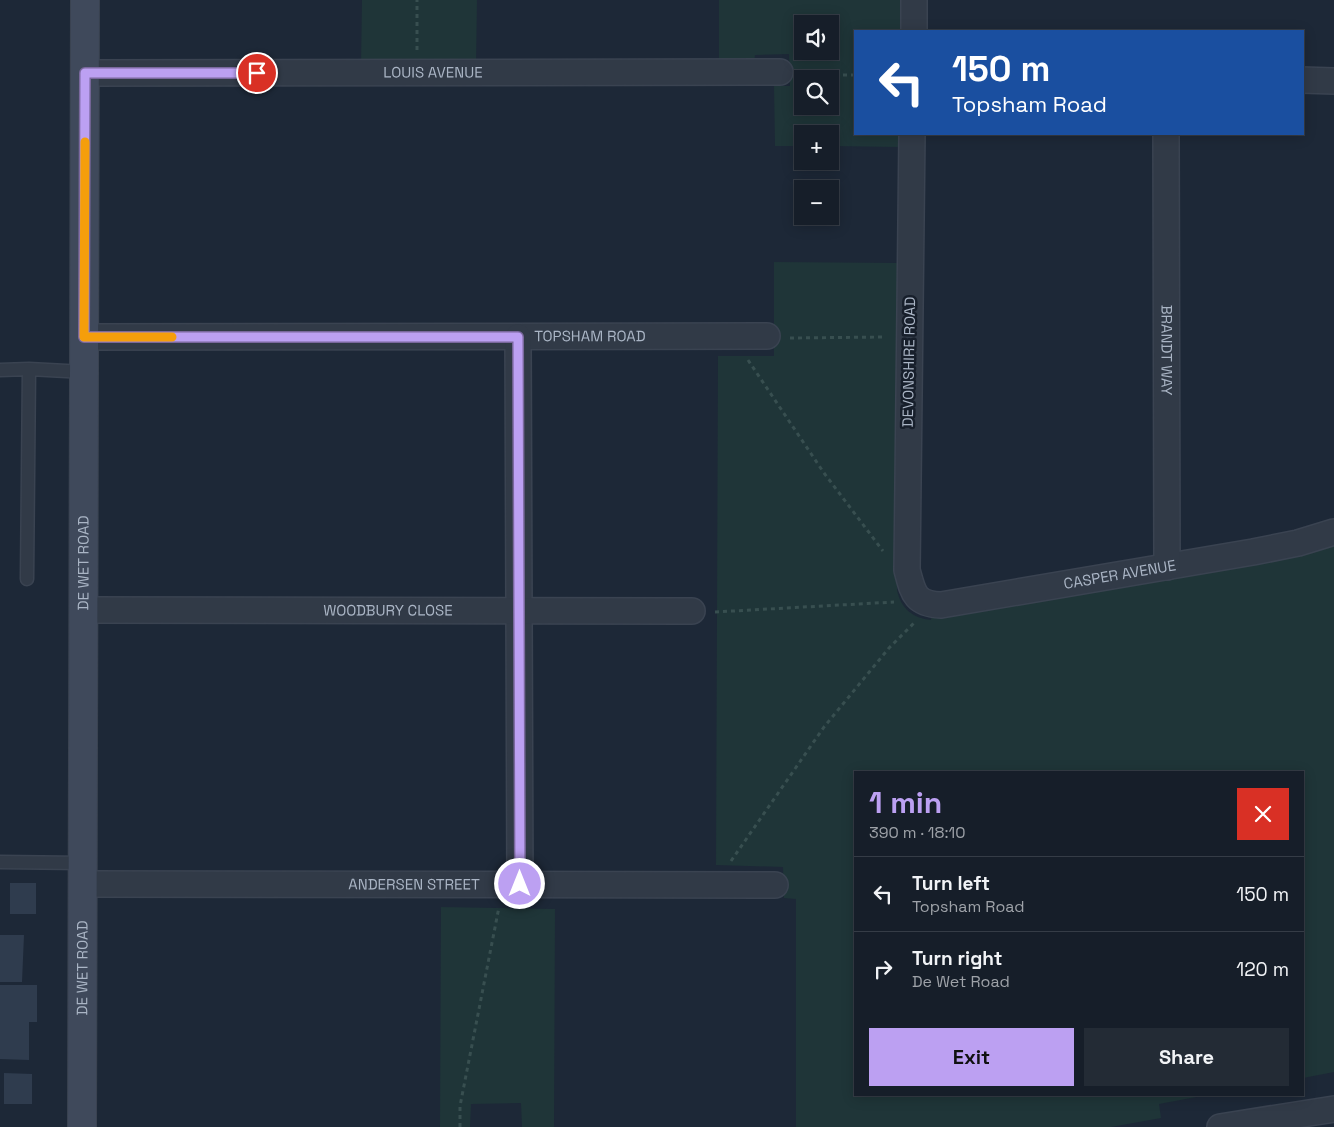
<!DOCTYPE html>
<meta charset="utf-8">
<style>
:root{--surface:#161e29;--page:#232b35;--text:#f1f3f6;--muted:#9ea2a8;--line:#353c46;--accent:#bca0f2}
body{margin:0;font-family:"Space Grotesk",sans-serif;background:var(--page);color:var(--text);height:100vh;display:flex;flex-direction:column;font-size:19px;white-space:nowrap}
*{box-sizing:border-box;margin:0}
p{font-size:16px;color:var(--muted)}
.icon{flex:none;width:28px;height:28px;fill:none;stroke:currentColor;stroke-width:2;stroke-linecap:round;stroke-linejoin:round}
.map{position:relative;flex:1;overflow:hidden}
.panel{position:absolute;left:854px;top:771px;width:450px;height:325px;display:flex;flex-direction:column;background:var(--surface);border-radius:0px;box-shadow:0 2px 12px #0003,0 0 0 1px var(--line)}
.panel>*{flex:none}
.banner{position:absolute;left:854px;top:30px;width:450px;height:105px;border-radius:0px;box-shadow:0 2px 12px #0003,0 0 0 1px var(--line);background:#1a4fa0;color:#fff;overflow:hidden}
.fabs{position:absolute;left:794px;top:15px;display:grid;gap:10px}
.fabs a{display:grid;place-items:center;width:45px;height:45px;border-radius:0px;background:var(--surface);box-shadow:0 2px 12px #0003,0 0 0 1px var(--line);font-size:25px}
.pin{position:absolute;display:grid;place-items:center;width:42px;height:42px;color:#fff;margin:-21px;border:2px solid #fff;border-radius:50%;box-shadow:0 1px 5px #0007}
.me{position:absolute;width:55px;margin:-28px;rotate:0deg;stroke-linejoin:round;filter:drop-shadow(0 0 4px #0008)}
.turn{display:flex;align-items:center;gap:18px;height:105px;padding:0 15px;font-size:22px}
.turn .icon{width:65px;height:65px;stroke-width:2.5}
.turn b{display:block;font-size:35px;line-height:42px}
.round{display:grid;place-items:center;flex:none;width:52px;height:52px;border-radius:0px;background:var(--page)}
.head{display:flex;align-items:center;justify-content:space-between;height:85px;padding:0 15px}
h1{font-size:30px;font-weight:700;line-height:38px;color:var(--accent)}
.primary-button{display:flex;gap:10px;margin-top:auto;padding:10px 15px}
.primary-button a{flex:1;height:58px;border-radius:0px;background:var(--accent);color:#111;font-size:20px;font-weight:700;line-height:58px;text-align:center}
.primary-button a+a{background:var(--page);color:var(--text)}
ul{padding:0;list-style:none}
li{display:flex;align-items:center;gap:15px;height:75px;padding:0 15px;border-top:1px solid var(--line)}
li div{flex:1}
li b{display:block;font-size:19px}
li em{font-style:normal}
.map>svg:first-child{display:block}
</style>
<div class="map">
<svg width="1334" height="1127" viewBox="0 0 1334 1127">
<rect width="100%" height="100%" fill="#1d2837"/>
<path fill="#1f3538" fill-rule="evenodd" d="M 362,0 L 477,0 L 476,65 L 361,64 Z
M 719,0 L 903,0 L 902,31 L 855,31 L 855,134 L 899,134 L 899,147 L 830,146 L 830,134 L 802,134 L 802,146 L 775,146 L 774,86 L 790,86 L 789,54 L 755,55 L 754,66 L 719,66 ZM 802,24 L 830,24 L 830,51 L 802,51 ZM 802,79 L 830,79 L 830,106 L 802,106 Z
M 774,262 L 897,263 L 897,590 C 901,609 913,618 931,620 L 932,602 L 1334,529 L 1334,1072 L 1303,1078 L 1302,772 L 855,772 L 855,1095 L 1207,1095 L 1159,1104 L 1161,1118 L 1111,1127 L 796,1127 L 796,899 L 784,898 L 783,867 L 716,865 L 718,356 L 774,356 Z
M 441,907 L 555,909 L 554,1127 L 522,1127 L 521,1103 L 471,1104 L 470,1127 L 440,1127 Z"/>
<path fill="#2f3c4e" d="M 10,883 L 36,883 L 36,914 L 10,914 Z
M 0,935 L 24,935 L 22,982 L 0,982 Z
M 0,985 L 37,985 L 37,1022 L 29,1022 L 29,1060 L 0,1059 Z
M 4,1073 L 32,1074 L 32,1104 L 4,1104 Z"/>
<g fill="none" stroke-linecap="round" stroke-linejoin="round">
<defs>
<path id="lane" d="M 0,370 L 29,369 L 85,372
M 27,579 L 29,369
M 0,862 L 83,863"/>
<g id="street">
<path d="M 914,31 L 914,0"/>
<path id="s1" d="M 85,73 L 780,72"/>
<path d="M 1302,80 L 1334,81"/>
<path id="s2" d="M 912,134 L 907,570 C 913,592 914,604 941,605 L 1253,552 L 1298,543 L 1334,532"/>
<path id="s3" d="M 1166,134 L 1167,567"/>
<path id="s4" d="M 84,337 L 767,336"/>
<path d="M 518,337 L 520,884"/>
<path id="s5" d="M 83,610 L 692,611"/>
<path id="s6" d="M 83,884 L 775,885"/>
<path d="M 1220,1127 L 1334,1109"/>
</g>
<g id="secondary">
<path id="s7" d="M 82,1127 L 85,0"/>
</g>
</defs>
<use href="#lane" stroke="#3a4351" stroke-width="15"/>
<use href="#street" stroke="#3a4351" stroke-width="28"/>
<use href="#secondary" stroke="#3a4351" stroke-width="30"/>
<path stroke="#384f50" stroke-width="3" stroke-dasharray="4 4" stroke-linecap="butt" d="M 417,50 L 417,0
M 803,75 L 855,75
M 790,338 L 886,337
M 748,360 L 824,473 L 883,551
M 715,612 L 894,602
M 731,861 L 824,727 L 889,648 L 914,623
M 460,1127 L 460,1106 L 499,907"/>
<use href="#lane" stroke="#313a47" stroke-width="12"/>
<use href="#street" stroke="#313a47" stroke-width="25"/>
<use href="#secondary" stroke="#3f495b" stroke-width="28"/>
</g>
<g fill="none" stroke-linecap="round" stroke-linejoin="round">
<defs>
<path id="route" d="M 257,73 L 85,73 L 84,337 L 518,337 L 520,884"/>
</defs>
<use href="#route" stroke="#7a689d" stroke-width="12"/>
<use href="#route" stroke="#bca0f2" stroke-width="9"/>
<path stroke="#f59e0b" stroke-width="9" d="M 85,142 L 84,337 L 172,337"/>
</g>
<g text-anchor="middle" stroke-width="5" stroke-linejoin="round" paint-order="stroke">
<g font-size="15" fill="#aab5c5" stroke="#171f2b">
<text dy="5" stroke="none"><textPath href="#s1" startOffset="348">LOUIS AVENUE</textPath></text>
<text dy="5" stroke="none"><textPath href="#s4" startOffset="506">TOPSHAM ROAD</textPath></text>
<text dy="5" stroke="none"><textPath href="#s3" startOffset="216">BRANDT WAY</textPath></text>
<text transform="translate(909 362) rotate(-89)" y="5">DEVONSHIRE ROAD</text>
<text dy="5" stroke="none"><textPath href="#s7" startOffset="564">DE WET ROAD</textPath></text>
<text dy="5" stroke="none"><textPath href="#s2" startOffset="672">CASPER AVENUE</textPath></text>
<text dy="5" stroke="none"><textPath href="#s5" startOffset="305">WOODBURY CLOSE</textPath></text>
<text dy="5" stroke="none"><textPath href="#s6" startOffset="331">ANDERSEN STREET</textPath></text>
<text dy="5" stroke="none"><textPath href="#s7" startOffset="159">DE WET ROAD</textPath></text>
</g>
</g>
</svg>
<div class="fabs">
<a><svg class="icon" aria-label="sound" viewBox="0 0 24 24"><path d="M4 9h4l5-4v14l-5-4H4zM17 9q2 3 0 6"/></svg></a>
<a><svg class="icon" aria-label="search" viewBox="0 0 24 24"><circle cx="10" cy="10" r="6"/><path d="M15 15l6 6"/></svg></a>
<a>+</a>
<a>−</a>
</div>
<div class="pin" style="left:257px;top:73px;background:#d93025"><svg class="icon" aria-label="arrive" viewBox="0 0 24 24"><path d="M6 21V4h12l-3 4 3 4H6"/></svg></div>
<svg class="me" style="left:520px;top:884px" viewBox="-20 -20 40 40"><circle r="17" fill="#bca0f2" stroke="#fff" stroke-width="3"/><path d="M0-11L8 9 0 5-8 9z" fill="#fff"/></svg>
<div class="banner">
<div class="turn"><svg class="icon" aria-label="left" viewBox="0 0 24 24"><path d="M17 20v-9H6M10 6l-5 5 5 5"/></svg><div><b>150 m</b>Topsham Road</div></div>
</div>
<section class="panel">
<div class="head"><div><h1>1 min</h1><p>390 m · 18:10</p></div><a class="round" style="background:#d93025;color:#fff"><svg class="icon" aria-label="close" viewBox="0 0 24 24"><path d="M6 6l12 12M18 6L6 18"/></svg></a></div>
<ul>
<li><svg class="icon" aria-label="left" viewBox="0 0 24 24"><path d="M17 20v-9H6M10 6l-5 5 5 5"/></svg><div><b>Turn left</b><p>Topsham Road</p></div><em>150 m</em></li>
<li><svg class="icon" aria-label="right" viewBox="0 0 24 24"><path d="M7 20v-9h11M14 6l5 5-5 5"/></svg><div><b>Turn right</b><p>De Wet Road</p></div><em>120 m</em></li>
</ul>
<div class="primary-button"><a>Exit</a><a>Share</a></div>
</section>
</div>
